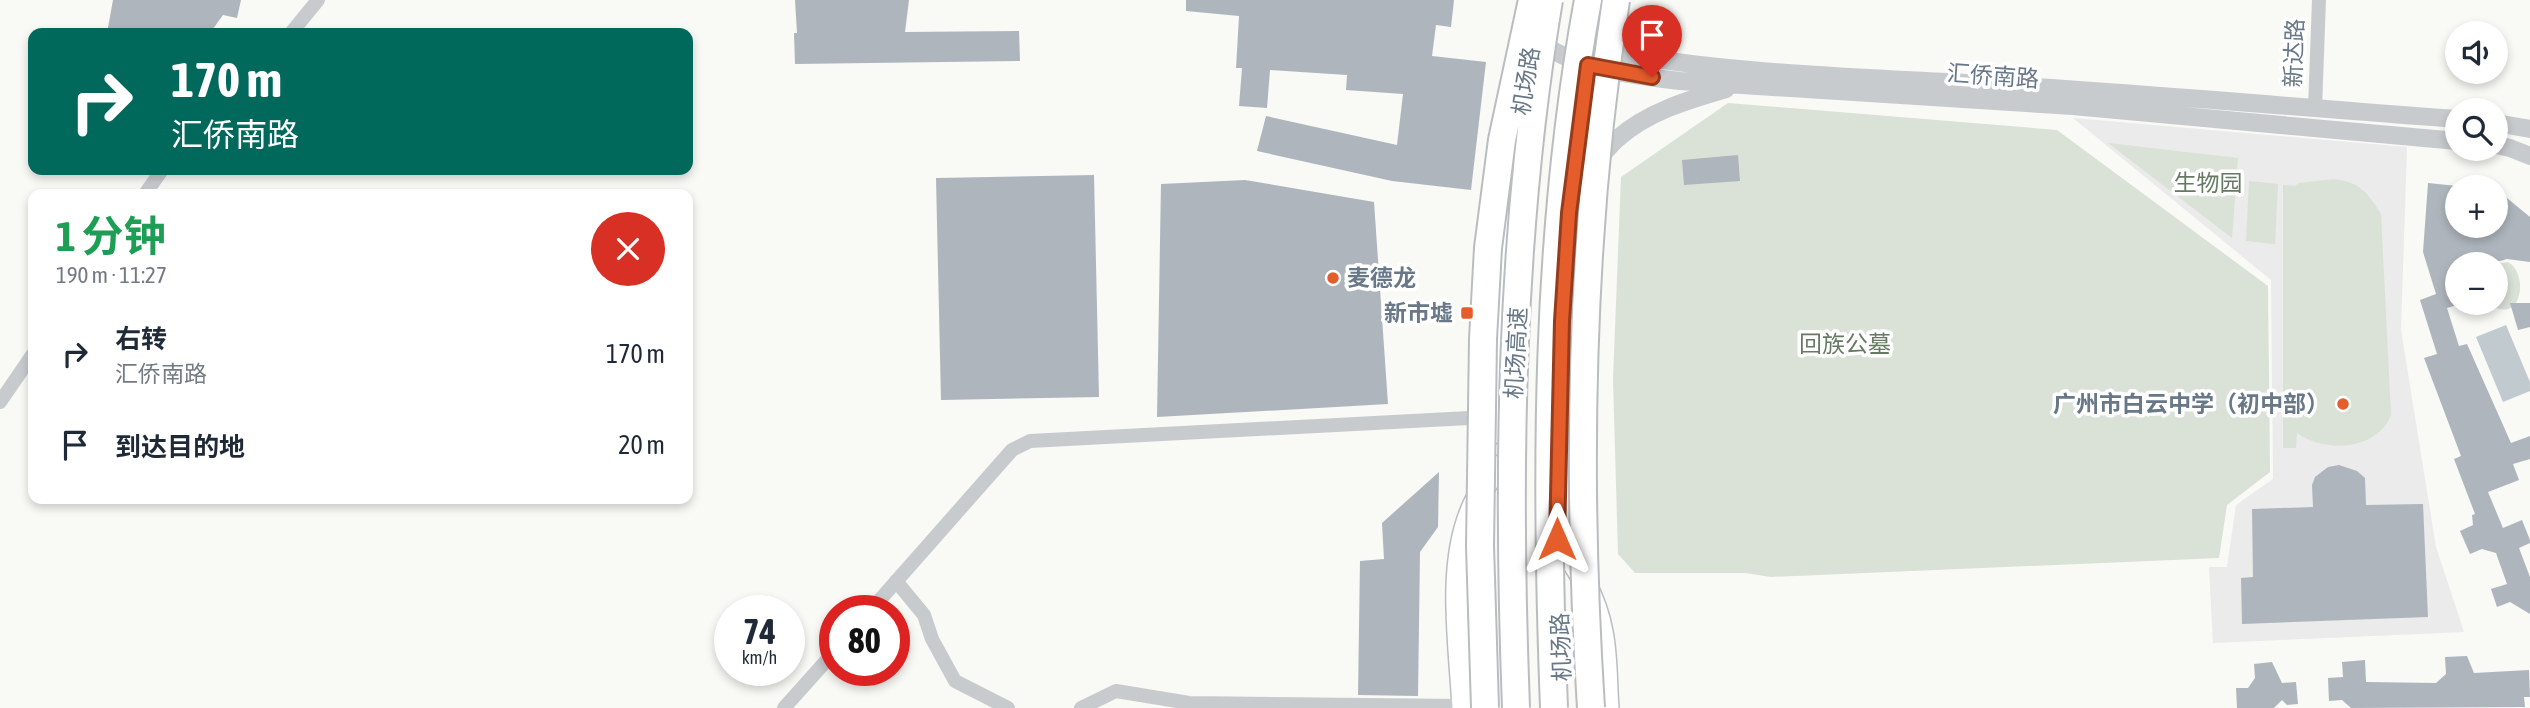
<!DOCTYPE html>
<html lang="zh">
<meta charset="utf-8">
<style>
:root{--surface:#fff;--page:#f2f2f3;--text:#1f2937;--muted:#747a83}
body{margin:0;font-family:"Asap Condensed","Noto Sans SC",sans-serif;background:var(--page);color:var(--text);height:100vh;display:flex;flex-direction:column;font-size:26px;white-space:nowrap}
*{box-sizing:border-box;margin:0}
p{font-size:23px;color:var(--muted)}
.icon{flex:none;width:38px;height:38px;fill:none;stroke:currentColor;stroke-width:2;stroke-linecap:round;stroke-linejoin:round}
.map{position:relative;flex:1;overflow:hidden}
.panel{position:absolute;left:28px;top:189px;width:665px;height:315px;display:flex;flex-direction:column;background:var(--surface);border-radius:14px;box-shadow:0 4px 10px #0003}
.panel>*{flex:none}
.banner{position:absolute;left:28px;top:28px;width:665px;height:147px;border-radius:14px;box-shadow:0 4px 10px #0003;background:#00695c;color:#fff;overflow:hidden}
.fabs{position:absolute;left:2445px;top:21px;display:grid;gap:14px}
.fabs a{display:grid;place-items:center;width:63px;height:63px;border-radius:50%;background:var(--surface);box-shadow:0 4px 10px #0003;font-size:35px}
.speed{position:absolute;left:714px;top:595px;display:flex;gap:14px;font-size:35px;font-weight:700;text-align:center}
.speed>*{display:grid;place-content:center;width:91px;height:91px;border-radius:50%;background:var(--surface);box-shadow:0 4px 10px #0003;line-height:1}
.speed small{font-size:18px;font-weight:400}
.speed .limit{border:10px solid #d22;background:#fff;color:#111}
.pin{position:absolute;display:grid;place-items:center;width:60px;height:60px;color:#fff;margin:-72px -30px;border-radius:50% 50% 50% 0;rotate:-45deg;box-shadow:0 0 7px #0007}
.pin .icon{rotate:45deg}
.me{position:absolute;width:77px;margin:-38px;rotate:0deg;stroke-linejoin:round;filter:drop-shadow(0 0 5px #0008)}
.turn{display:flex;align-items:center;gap:24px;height:147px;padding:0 28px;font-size:32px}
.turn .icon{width:91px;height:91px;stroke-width:2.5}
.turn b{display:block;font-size:49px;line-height:60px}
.round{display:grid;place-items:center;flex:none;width:74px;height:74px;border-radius:37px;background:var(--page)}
.overview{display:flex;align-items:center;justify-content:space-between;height:119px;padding:0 28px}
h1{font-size:42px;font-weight:700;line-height:52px;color:#1e9e55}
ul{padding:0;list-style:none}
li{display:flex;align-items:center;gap:21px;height:91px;padding:0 28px}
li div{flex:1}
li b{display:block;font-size:26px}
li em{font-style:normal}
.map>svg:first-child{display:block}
</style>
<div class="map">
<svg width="2530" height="708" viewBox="0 0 2530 708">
<rect width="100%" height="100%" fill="#f9f9f6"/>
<path fill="#eaebea" d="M 2073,118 L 2407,147 L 2401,330 L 2436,547 L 2464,632 L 2213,643 L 2209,567 L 2227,567 L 2236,505 L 2273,479 L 2271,280 Z"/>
<path fill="#dae1d7" d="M 1728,103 L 2057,130 L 2268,286 L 2270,472 L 2227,505 L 2219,558 L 1771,577 L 1745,573 L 1635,573 L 1618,554 L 1613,379 L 1621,177 Z
M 2108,143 L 2238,158 L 2232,238 Z
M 2334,179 C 2360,182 2367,192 2381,214 L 2391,415 C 2377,451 2325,453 2297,433 L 2296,448 L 2283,448 L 2283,185 L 2295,186 L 2299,183 Z
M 2249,181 L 2278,184 L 2275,244 L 2246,241 Z
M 2508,262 C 2530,274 2521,328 2489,303 L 2496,303 L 2496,264 Z"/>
<path fill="#c1cacf" d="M 2506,325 L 2530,382 L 2530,391 L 2503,402 L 2476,337 Z"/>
<path fill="#aeb5bc" d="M 113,0 L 241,0 L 237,18 L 223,15 L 210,33 L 107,33 Z
M 795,0 L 909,0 L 905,32 L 1019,31 L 1020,61 L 795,64 L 794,33 L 797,33 Z
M 1186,0 L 1454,0 L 1451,27 L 1436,25 L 1432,56 L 1486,62 L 1471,190 L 1392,181 L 1257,151 L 1266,116 L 1397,145 L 1403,94 L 1346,90 L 1347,75 L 1270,70 L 1267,108 L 1239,106 L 1242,68 L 1236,68 L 1239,16 L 1186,11 Z
M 1738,155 L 1740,181 L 1684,185 L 1682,160 Z
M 1094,175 L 1099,397 L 941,400 L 936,178 Z
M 1245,180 L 1374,202 L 1388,404 L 1157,417 L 1161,184 Z
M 2428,183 L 2457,186 L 2457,226 L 2496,226 L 2496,189 L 2530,217 L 2530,262 L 2507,259 L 2490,264 L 2457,264 L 2457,305 L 2447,308 L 2459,346 L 2467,344 L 2511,443 L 2530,436 L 2530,459 L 2513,464 L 2519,480 L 2488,492 L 2503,528 L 2522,520 L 2530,540 L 2530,543 L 2519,548 L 2530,577 L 2530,614 L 2510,602 L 2497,607 L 2491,589 L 2507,584 L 2496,553 L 2482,549 L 2470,554 L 2460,531 L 2473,525 L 2472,515 L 2475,514 L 2454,459 L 2461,456 L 2424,358 L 2437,354 L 2420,300 L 2436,294 L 2423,252 Z
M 2510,303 L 2530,303 L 2530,327 L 2518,330 Z
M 2339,465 L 2357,471 L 2365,478 L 2366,505 L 2423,504 L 2428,617 L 2242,624 L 2241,578 L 2253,577 L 2252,509 L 2313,507 L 2312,485 L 2315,477 L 2328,467 Z
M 1439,472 L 1438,527 L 1420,552 L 1418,696 L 1358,695 L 1360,561 L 1384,559 L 1382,523 Z
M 2467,656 L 2474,673 L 2529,670 L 2530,697 L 2524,697 L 2525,707 L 2351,708 L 2342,700 L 2329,701 L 2328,678 L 2343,677 L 2342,662 L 2365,660 L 2366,682 L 2436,683 L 2446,674 L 2445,657 Z
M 2272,662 L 2282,683 L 2296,682 L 2298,704 L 2287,705 L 2282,700 L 2274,708 L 2237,708 L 2236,688 L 2248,688 L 2255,678 L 2254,664 Z"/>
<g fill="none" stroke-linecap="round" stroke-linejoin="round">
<defs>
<path id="secondary" d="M 1557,539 C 1577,567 1596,597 1602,632 C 1607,656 1606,683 1608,708
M 1463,708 C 1460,646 1447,569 1471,511 C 1477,495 1489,480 1500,466"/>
<path id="trunk" d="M 1500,431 C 1500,318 1505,205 1524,94"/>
</defs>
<use href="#secondary" stroke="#b9bec3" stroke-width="24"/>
<use href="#trunk" stroke="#babdc0" stroke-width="28"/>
<path stroke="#c7cbce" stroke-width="14" d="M 291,33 L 318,0
M 2315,109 L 2319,0
M 145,194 L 162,170
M 0,402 L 33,354
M 896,581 L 924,615 L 932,639 L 955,681 L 1008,708
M 870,611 L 1012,450 L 1030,441 L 1488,417
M 784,708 L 835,651
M 1081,708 L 1116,691 L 1189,703 L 1463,706"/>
<path stroke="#c7cbce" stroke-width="18" d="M 1535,39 C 1576,70 1631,75 1680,81 L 2073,106 L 2457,141
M 1591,48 C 1726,75 1865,77 2002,85 C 2154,94 2305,108 2457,119
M 2496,123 L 2530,129
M 2496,145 L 2510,148 L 2530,156
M 1572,194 C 1586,176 1600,155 1617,139 C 1647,112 1688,100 1726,89"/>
<use href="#secondary" stroke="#fff" stroke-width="21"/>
<use href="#trunk" stroke="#fff" stroke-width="24"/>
<defs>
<path id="motorway-bridge" d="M 1485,708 L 1480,546 L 1483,339 L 1488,248 L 1502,140 L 1532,0
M 1516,708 C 1507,472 1510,233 1549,0
M 1554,708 C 1545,472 1545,233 1588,0
M 1591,708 C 1576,472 1580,234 1616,0"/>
</defs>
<use href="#motorway-bridge" stroke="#babdc0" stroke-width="30" stroke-linecap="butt"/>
<use href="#motorway-bridge" stroke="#fff" stroke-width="26"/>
</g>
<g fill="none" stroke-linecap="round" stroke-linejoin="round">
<defs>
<path id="route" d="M 1557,539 L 1562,321 L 1569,213 L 1588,65 L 1652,77"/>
</defs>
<use href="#route" stroke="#953c1c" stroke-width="18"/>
<use href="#route" stroke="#e55d2b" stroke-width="12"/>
</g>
<g fill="#e55d2b" stroke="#fff" stroke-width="2.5">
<circle cx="1333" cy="278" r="7"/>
<rect x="1460" y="306" width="14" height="14" rx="3.5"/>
<circle cx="2343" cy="404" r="7"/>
</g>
<g text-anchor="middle" stroke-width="7" stroke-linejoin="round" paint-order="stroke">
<g font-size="23" fill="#687888" stroke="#fff">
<text transform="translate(2294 53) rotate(-88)" y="8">新达路</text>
<text transform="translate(1993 76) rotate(4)" y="8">汇侨南路</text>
<text transform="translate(1526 81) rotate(-81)" y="8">机场路</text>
<text transform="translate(1516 353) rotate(-87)" y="8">机场高速</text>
<text transform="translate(1561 647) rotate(-92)" y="8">机场路</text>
</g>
<g font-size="23" fill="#667a63" stroke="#fff">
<text x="2208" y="191">生物园</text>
<text x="1845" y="352">回族公墓</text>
</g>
<g font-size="23" font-weight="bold" fill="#687888" stroke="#fff" text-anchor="end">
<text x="1347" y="286" text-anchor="start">麦德龙</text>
<text x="1453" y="321">新市墟</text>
<text x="2329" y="412">广州市白云中学（初中部）</text>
</g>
</g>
</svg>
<div class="fabs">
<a><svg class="icon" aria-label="sound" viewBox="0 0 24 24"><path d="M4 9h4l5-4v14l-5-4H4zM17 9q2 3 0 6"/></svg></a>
<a><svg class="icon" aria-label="search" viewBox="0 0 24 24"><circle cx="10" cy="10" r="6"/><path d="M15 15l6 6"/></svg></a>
<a>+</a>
<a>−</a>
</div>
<div class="speed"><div>74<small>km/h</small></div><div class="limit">80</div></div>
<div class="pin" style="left:1652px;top:77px;background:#d93025"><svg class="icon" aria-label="arrive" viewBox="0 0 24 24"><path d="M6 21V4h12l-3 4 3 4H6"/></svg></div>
<svg class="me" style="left:1557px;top:539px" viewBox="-20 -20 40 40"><path d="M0-17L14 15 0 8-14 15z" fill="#e55d2b" stroke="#fff" stroke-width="4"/></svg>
<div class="banner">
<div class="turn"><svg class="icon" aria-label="right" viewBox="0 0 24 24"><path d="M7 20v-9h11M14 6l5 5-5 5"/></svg><div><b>170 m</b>汇侨南路</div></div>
</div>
<section class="panel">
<div class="overview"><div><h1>1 分钟</h1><p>190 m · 11:27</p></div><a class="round" style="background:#d93025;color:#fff"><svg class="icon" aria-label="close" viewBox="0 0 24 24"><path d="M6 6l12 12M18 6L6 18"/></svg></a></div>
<ul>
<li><svg class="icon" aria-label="right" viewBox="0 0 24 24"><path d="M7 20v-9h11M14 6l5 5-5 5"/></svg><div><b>右转</b><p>汇侨南路</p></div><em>170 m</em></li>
<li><svg class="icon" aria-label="arrive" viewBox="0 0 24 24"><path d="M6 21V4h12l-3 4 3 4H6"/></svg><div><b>到达目的地</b></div><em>20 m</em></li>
</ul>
</section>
</div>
